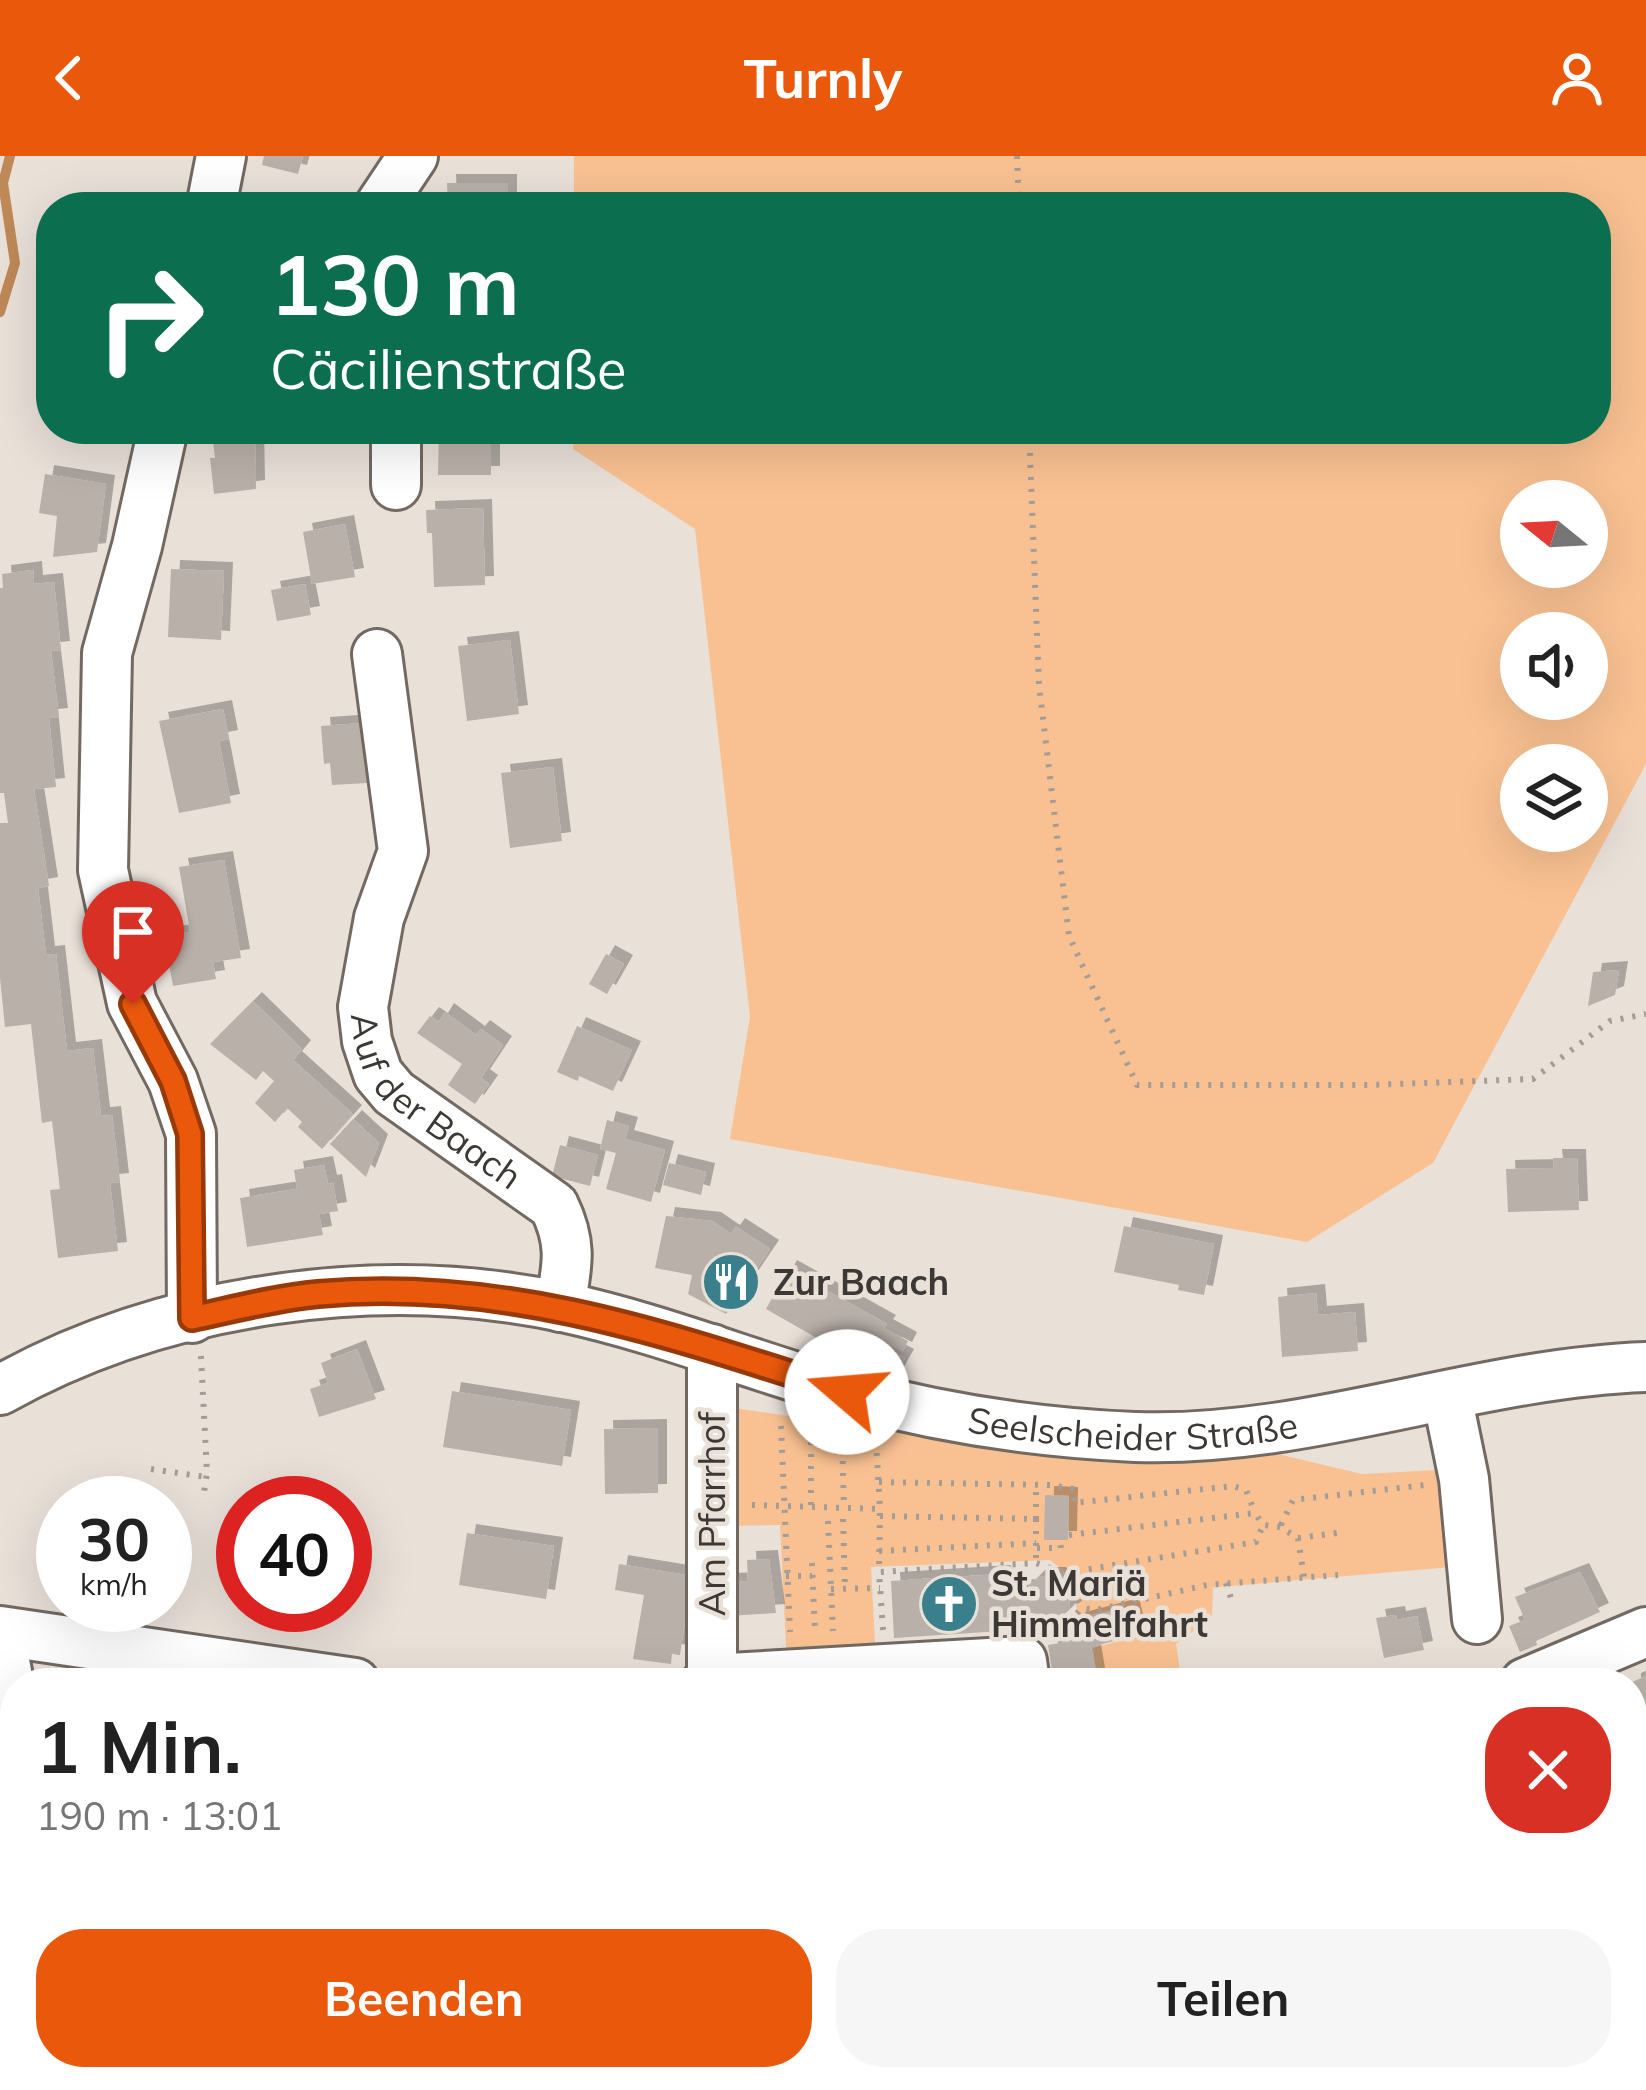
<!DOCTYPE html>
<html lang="de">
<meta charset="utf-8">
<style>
:root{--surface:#fff;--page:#f6f6f6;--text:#222;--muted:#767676;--accent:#ea580c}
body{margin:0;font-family:Mulish,sans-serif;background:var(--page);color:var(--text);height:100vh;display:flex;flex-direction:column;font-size:45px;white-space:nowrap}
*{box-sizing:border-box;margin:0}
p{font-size:39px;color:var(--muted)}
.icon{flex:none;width:66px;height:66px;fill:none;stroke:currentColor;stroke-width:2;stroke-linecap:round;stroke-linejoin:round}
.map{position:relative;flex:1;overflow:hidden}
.details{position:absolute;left:0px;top:1512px;width:1647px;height:423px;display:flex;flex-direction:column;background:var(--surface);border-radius:48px 48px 0 0;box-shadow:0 12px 48px #0002}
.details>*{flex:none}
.hud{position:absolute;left:36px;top:36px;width:1575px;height:252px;border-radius:48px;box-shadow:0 12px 48px #0002;background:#0b6e4f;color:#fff;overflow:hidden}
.needle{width:78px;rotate:288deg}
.buttons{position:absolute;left:1500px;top:324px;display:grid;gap:24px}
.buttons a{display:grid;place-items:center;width:108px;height:108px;border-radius:50%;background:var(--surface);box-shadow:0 12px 48px #0002;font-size:60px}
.speed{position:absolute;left:36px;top:1320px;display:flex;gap:24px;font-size:60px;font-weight:700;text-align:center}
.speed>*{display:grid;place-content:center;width:156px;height:156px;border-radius:50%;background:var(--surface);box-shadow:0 12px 48px #0002;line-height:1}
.speed small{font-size:30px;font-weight:400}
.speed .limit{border:18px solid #d22;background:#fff;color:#111}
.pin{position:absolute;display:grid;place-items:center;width:102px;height:102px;color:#fff;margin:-123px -51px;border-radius:50% 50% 50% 0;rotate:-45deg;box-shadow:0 0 12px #0007}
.pin .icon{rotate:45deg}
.me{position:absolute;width:132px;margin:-66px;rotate:288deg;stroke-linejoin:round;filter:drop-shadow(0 0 9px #0008)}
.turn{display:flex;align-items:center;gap:42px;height:252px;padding:0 36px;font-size:54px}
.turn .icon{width:156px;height:156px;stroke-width:2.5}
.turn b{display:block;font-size:84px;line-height:102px}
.round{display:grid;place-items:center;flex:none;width:126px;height:126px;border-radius:48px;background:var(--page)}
.overview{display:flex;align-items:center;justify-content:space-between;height:204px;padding:0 36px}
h1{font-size:72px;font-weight:700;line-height:90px}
.cta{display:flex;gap:24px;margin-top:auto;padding:24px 36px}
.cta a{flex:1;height:138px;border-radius:48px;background:var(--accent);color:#fff;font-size:48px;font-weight:700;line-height:138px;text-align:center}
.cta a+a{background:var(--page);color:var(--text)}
header{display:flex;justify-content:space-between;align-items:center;height:156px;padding:0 36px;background:var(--accent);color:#fff;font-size:54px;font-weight:700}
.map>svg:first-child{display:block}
</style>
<header><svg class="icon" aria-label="back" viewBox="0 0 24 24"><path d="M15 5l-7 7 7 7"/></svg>Turnly<svg class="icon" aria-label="person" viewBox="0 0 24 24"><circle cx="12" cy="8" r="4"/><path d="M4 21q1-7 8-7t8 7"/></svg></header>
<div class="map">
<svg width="1646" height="1934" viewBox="0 0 1646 1934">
<defs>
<filter id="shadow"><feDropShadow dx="9" dy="-9" stdDeviation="0" flood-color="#0004"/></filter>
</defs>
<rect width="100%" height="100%" fill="#e9e0d8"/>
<path fill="#f9c191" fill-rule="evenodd" d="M 574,0 L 1646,0 L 1646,608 L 1433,1007 L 1307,1086 L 730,983 L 750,861 L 695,373 L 573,293 L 574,273 L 1596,273 L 1596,51 L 574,51 ZM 1521,345 L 1587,345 L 1587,411 L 1521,411 ZM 1521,477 L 1587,477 L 1587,543 L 1521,543 ZM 1521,609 L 1587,609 L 1587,675 L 1521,675 Z
M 728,1251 L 1028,1296 L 1143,1305 L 1282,1299 L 1362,1318 L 1439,1314 L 1452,1411 L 1207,1432 L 1213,1432 L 1212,1461 L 1176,1488 L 1182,1527 L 1098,1527 L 1093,1492 L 1137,1480 L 1131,1450 L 1078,1461 L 1072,1422 L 1050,1404 L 871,1411 L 876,1506 L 787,1510 L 780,1369 L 725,1370 Z
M 1646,1674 L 1646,1800 L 1632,1795 L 1632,1677 Z
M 948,1920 L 1426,1920 L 1452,1934 L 949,1934 Z"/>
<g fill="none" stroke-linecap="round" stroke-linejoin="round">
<path stroke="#be8857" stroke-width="10" d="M 0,156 L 15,107 L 3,27 L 10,0"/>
</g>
<path fill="#b9b0a9" filter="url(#shadow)" d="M 264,0 L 303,0 L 298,18 L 262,9 Z
M 447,27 L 508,27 L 508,51 L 448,51 Z
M 439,273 L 491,273 L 491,319 L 438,319 Z
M 255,280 L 256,333 L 214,338 L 210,302 L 215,302 L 213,285 Z
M 45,318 L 106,328 L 97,396 L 53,401 L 57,360 L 39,357 Z
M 483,352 L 485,429 L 434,431 L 432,377 L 427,377 L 426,354 Z
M 345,368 L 355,421 L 312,428 L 303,376 Z
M 171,413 L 224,415 L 221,484 L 168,481 Z
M 33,414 L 34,428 L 54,426 L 61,494 L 51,495 L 59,561 L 49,562 L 56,631 L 34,633 L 49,730 L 38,732 L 46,799 L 56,798 L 67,895 L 93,892 L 101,960 L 112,959 L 120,1026 L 110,1027 L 118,1095 L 58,1102 L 50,1034 L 60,1033 L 52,965 L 42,967 L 31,868 L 5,871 L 0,822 L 0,667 L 8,667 L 4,637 L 0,637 L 0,432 L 3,432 L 2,418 Z
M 305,428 L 311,459 L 277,465 L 271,434 Z
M 510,484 L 519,558 L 467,565 L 458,490 Z
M 223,553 L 229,583 L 219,585 L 231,647 L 179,657 L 159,565 Z
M 363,567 L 367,627 L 332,629 L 330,607 L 324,608 L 321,570 Z
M 553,611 L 562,685 L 510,692 L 501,617 Z
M 224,704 L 241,802 L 213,806 L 216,823 L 173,830 L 164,780 L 190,776 L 179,711 Z
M 606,798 L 624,808 L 607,838 L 589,828 Z
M 1619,814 L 1615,839 L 1588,850 L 1593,816 Z
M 253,845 L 302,893 L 293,904 L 353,958 L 322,993 L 298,971 L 302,966 L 287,952 L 275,966 L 255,947 L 274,925 L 263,915 L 256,924 L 210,888 Z
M 445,856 L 476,879 L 481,873 L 503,889 L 481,922 L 489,928 L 475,948 L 448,929 L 462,908 L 417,877 L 430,860 L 439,866 Z
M 577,870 L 632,894 L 613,935 L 579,920 L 578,925 L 557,916 Z
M 353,963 L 379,987 L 366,1021 L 330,988 Z
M 607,964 L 629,970 L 625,983 L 665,994 L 651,1046 L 606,1033 L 616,997 L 600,993 Z
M 560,989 L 598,999 L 590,1030 L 552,1020 Z
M 1553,1002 L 1577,1002 L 1579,1054 L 1508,1056 L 1506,1013 L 1554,1012 Z
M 669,1007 L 706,1016 L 701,1039 L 663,1029 Z
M 324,1009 L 328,1028 L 333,1027 L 338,1055 L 319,1058 L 323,1079 L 247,1091 L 240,1042 L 297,1033 L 294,1014 Z
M 666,1060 L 712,1065 L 731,1078 L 736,1071 L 770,1093 L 726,1158 L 688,1138 L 692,1119 L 655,1112 Z
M 1124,1070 L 1214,1088 L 1204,1139 L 1178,1134 L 1179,1129 L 1114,1116 Z
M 788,1113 L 887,1168 L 884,1172 L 908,1185 L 903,1195 L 893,1190 L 890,1194 L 905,1202 L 892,1225 L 766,1153 Z
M 1316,1137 L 1318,1159 L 1355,1156 L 1358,1195 L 1282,1201 L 1278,1141 Z
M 357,1193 L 376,1243 L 319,1261 L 310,1233 L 328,1227 L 321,1207 Z
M 452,1235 L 571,1254 L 562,1310 L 443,1291 Z
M 658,1272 L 658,1337 L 605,1338 L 604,1273 Z
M 1045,1339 L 1069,1340 L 1068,1384 L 1044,1384 Z
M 467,1377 L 554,1390 L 546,1443 L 459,1429 Z
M 769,1403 L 776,1457 L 729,1460 L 727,1426 L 748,1425 L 747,1404 Z
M 619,1408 L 692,1420 L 680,1498 L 672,1497 L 671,1508 L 633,1503 L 644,1439 L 615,1434 Z
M 1580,1416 L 1600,1456 L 1536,1485 L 1537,1489 L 1520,1496 L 1509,1470 L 1525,1464 L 1515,1441 Z
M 1001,1418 L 1016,1433 L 1027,1432 L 1039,1420 L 1057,1420 L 1068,1432 L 1070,1453 L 1060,1463 L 1039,1463 L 1032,1457 L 1021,1457 L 1002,1475 L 894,1482 L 891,1425 Z
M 1130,1451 L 1137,1479 L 1091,1491 L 1097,1527 L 1054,1527 L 1048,1489 L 1079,1484 L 1076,1465 Z
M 1396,1459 L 1397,1464 L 1417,1460 L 1424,1494 L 1384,1502 L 1376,1462 Z
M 1646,1520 L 1646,1626 L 1632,1631 L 1632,1526 Z
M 15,1709 L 15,1753 L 0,1756 L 0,1712 Z
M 15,1793 L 15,1838 L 0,1841 L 0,1797 Z
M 1635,1857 L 1640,1859 L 1637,1864 L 1646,1867 L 1633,1910 Z
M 15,1889 L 15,1920 L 38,1920 L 40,1928 L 0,1934 L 0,1892 Z
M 465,1920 L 514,1920 L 514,1934 L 465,1934 Z
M 592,1922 L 652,1924 L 652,1934 L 592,1934 Z"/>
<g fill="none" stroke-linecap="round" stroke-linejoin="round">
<defs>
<g id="minor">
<path d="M 211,51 L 221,0"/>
<path d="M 379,51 L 413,0"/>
<path d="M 163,273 L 137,390 L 107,497 L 103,714 L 132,847 L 173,925 L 191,978 L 192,1162"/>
<path d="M 396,329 L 396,273"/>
<path id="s1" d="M 377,498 L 403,695 L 379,762 L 363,851 L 367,885 L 378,918 L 394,937 L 554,1050 C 573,1089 567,1110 560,1151"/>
<path id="s2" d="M 0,1234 C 165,1142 378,1112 563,1151 C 660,1172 753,1210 849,1237 C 941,1262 1040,1277 1135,1281 C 1309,1287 1474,1217 1646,1211"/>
<path d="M 1447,1240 L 1464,1323 L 1477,1463"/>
<path d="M 0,1475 L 355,1527"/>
<path d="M 0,1478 L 15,1559"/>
<path d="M 712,1523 L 712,1193"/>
<path d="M 706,1527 L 712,1523 L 1022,1505 L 1025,1527"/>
<path d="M 1525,1527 L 1646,1476"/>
<path d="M 90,1920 L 93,1934"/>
<path d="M 938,1920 L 939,1934"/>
<path d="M 1477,1920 L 1511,1934"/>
</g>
</defs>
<use href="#minor" stroke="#716962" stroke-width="54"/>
<path stroke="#a49d97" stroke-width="6" stroke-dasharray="3 9" stroke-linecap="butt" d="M 1017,0 L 1019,51
M 1029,273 L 1039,529 L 1069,780 L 1137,929 L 1368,929 L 1533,923 L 1610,865 L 1646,858
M 201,1200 L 207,1317 L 204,1336
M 781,1270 L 790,1476
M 811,1274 L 811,1352
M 842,1281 L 844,1353
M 876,1285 L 880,1353
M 151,1313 L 206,1321
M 879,1326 L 1050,1329 L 1074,1333 L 1074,1347 L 1233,1330 L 1246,1334 L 1255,1357
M 752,1349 L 880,1353 L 879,1415
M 880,1360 L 1036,1363 L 1036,1407
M 843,1363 L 845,1432
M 1036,1363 L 1036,1331
M 828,1365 L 833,1475
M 1281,1369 L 1293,1344 L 1425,1329
M 1069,1379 L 1255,1357 L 1263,1369 L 1280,1371 L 1298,1382 L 1304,1421
M 1298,1382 L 1345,1376
M 1037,1392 L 1061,1392 L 1060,1384
M 879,1395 L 1036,1387
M 812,1407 L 815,1476
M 1065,1417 L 1256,1386 L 1263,1369
M 786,1420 L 812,1420
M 1226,1427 L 1231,1442
M 831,1433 L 880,1432
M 883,1474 L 879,1416 L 1036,1407 L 1065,1417 L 1082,1452
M 1047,1475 L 1065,1470 L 1082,1452 L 1096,1454 L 1207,1429 L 1338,1419"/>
<use href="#minor" stroke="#fff" stroke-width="48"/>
</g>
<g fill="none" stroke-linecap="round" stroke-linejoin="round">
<defs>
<path id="route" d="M 133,848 L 173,925 L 190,978 L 192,1162 C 234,1153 276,1142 318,1138 C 505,1121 672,1180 847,1236"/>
</defs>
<use href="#route" stroke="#983908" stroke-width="30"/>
<use href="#route" stroke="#ea580c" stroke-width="21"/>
</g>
<defs>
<symbol id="restaurant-disc" viewBox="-11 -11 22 22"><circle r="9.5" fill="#3a7f8c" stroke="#e9e0d8"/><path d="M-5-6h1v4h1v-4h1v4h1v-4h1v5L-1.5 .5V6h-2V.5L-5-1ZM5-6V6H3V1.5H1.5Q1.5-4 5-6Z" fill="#fff"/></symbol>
<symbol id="church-disc" viewBox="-11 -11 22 22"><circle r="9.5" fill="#3a7f8c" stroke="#e9e0d8"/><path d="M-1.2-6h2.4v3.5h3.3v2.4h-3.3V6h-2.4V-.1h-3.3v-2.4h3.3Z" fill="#fff"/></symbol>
</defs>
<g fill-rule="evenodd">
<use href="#restaurant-disc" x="698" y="1093" width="66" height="66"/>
<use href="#church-disc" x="916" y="1415" width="66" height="66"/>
</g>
<g text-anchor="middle" stroke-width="9" stroke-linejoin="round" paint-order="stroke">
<g font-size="36" fill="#3c3835" stroke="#e9e0d8">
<text dy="13" stroke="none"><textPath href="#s1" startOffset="486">Auf der Baach</textPath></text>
<text dy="13" stroke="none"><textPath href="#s2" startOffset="1167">Seelscheider Straße</textPath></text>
<text transform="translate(712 1358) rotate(-90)" y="13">Am Pfarrhof</text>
</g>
<g font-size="36" font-weight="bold" fill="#3c3835" stroke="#e9e0d8" text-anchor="start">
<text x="773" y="1139">Zur Baach</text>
<text x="991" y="1440">St. Mariä<tspan x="991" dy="41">Himmelfahrt</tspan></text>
</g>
</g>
</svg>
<div class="buttons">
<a><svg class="needle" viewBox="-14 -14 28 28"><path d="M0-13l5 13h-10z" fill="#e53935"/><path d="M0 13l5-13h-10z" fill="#767676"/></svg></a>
<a><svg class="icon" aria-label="sound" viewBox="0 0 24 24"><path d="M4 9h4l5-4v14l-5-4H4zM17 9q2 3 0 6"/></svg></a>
<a><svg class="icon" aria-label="layers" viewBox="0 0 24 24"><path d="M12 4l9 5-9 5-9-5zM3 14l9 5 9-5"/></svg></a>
</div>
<div class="speed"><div>30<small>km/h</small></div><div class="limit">40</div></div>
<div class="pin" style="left:133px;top:848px;background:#d93025"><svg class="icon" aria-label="arrive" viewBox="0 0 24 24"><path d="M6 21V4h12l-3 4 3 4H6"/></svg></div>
<svg class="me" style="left:847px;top:1236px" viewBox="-20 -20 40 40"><circle r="19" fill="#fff"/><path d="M0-13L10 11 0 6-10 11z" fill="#ea580c"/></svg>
<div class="hud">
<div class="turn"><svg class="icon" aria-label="right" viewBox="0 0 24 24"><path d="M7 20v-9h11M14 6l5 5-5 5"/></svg><div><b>130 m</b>Cäcilienstraße</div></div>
</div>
<section class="details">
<div class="overview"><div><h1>1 Min.</h1><p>190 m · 13:01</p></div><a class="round" style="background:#d93025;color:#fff"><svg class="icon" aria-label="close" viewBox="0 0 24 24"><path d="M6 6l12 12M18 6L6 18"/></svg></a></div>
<div class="cta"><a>Beenden</a><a>Teilen</a></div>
</section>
</div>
